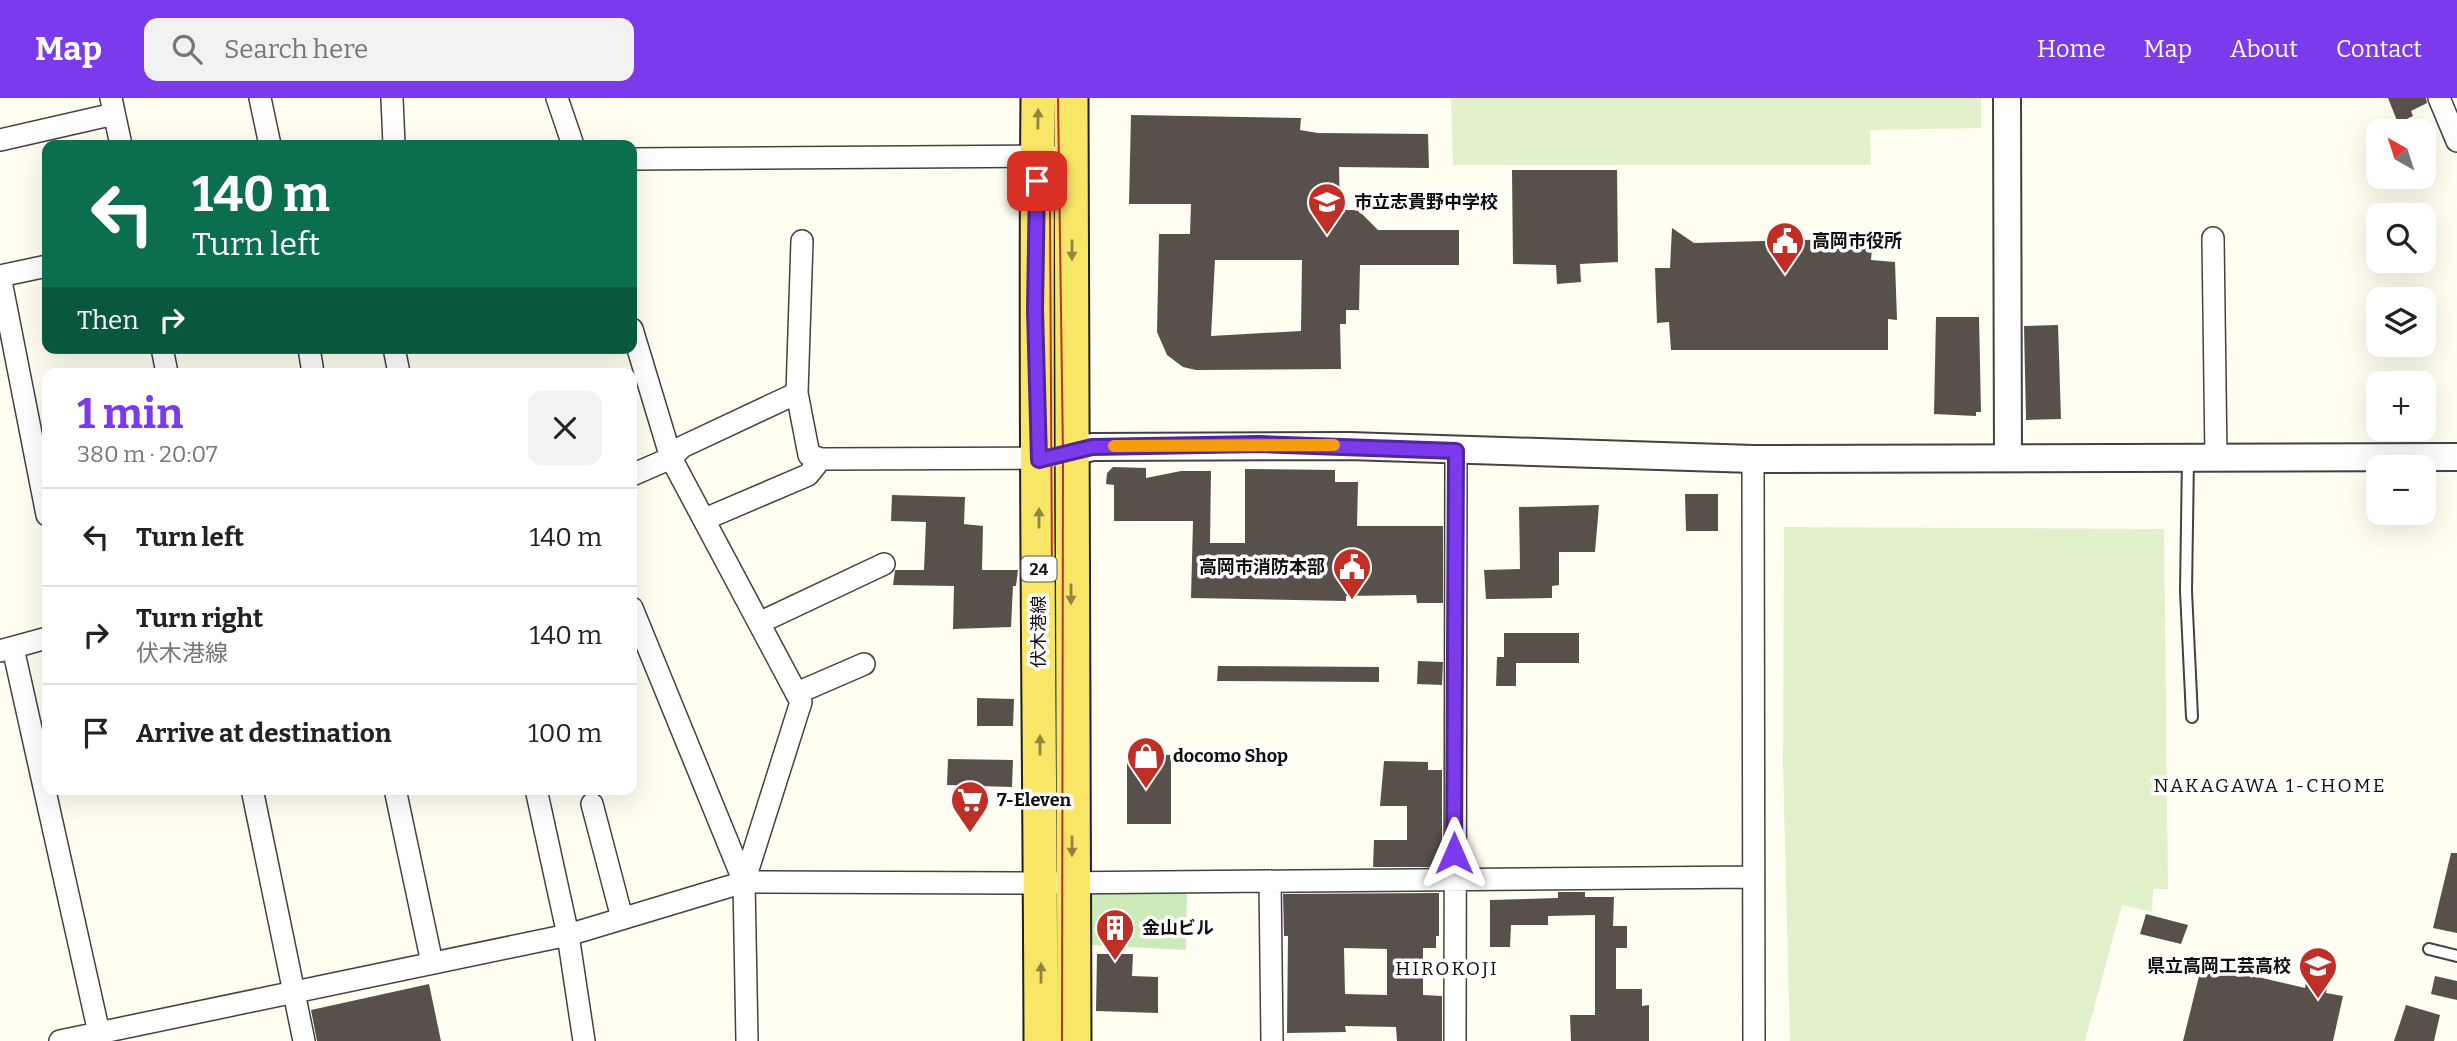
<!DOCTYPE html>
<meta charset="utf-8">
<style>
:root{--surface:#fff;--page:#f2f2f2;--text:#222;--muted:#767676;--line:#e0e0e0;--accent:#7c3aed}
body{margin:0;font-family:Bitter,"Noto Sans JP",serif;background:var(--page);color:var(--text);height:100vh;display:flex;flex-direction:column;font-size:26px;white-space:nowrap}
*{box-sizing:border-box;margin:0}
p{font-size:23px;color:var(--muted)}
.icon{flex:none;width:38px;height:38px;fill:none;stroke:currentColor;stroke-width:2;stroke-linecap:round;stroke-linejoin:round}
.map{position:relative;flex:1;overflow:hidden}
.drawer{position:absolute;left:42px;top:270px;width:595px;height:427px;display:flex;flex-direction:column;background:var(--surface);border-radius:14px;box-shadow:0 7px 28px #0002}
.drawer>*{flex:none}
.hud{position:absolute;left:42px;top:42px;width:595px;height:214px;border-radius:14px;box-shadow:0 7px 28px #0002;background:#0b6e4f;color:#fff;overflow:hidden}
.needle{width:46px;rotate:321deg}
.controls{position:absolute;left:2366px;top:21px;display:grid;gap:14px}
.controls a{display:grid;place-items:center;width:70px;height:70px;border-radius:14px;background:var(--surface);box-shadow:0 7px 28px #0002;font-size:35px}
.pin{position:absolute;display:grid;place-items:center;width:60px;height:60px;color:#fff;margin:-30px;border-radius:14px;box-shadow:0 4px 10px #0006}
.me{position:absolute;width:77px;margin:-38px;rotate:0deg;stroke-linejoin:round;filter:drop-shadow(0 0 5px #0008)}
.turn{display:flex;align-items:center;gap:24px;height:147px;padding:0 35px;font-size:32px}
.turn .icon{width:91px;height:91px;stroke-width:2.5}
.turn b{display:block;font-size:49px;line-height:60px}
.then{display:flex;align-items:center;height:66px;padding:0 35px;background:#0003;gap:14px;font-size:26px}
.round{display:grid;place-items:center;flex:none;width:74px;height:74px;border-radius:14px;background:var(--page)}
.summary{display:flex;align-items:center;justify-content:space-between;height:119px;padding:0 35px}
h1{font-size:42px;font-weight:700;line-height:52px;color:var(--accent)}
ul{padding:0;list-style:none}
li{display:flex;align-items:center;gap:21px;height:98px;padding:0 35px;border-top:2px solid var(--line)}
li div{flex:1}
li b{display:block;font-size:26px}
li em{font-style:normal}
header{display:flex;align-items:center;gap:42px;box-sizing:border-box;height:98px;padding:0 35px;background:var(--accent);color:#fff}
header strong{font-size:33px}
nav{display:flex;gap:38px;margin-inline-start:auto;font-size:24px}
.search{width:490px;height:63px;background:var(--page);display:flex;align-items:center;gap:18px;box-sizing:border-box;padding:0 24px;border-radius:14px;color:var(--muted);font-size:26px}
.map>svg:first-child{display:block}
</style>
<header>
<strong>Map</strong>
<div class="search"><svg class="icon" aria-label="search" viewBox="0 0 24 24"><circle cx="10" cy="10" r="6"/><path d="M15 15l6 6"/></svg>Search here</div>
<nav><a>Home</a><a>Map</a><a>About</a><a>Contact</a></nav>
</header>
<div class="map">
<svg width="2457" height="943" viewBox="0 0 2457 943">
<rect width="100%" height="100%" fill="#fffef1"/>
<path fill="#cdeaba" d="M 1092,787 L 1187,788 L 1186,852 L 1092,847 Z"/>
<path fill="#e0f1cc" d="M 1451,0 L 1981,0 L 1981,30 L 1870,32 L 1871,67 L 1453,67 Z
M 1784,429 L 2164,431 L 2168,791 L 2153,791 L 2152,814 L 2122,807 L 2085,943 L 1790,943 L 1783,666 Z"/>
<path fill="#58514b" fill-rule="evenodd" d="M 2388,0 L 2426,0 L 2427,5 L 2411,13 L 2413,18 L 2398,25 Z
M 1131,17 L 1301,20 L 1300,32 L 1318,35 L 1428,36 L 1429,70 L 1339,69 L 1340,112 L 1358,112 L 1378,132 L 1459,132 L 1459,167 L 1360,167 L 1359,212 L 1346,212 L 1346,226 L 1340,226 L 1341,271 L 1196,272 L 1183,269 L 1167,257 L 1157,234 L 1159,136 L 1190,136 L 1191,106 L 1129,106 ZM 1215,162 L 1302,162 L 1301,233 L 1211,238 Z
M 1512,72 L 1617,72 L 1618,164 L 1580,166 L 1581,184 L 1557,186 L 1556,167 L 1513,166 Z
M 1672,130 L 1694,145 L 1873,140 L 1871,162 L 1895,164 L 1897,222 L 1888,221 L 1888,252 L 1671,252 L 1669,224 L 1657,225 L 1655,170 L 1670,170 Z
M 1936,219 L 1979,219 L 1981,314 L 1976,314 L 1976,318 L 1934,316 Z
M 2058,227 L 2061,321 L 2026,322 L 2024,228 Z
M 1113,369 L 1146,370 L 1146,380 L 1181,373 L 1211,373 L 1210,445 L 1245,445 L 1245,371 L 1335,372 L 1335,384 L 1358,384 L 1357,428 L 1443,428 L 1443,505 L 1417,505 L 1416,497 L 1346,498 L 1346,503 L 1191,500 L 1193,423 L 1114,423 L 1114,387 L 1106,386 L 1107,375 Z
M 1685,396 L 1718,396 L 1718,433 L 1686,433 Z
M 892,397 L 965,399 L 964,426 L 983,428 L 982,472 L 1018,472 L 1016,488 L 1013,488 L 1011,529 L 953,531 L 954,488 L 893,487 L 895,472 L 924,472 L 926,424 L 891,423 Z
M 1599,407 L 1595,454 L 1559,454 L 1559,487 L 1552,488 L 1552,500 L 1486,501 L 1484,472 L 1520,471 L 1519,409 Z
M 1504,535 L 1579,535 L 1579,565 L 1516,565 L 1516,588 L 1496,588 L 1497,559 L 1504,559 Z
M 1418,563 L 1443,564 L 1442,587 L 1417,586 Z
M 1218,568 L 1379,569 L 1379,584 L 1217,583 Z
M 977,600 L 1014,601 L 1013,628 L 977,628 Z
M 1127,657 L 1171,657 L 1171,726 L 1127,726 Z
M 948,661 L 1013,662 L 1012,689 L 947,687 Z
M 1384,663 L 1428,664 L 1428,672 L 1442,672 L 1442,769 L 1373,769 L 1374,742 L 1407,742 L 1407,708 L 1380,708 Z
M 2451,755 L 2457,755 L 2457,835 L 2433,830 Z
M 1558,794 L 1585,794 L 1585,799 L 1614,799 L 1613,828 L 1627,828 L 1627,850 L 1616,850 L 1616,891 L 1642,891 L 1642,908 L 1649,907 L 1649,943 L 1571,943 L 1570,917 L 1595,917 L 1595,817 L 1548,818 L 1548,827 L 1511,827 L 1510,849 L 1490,849 L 1490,802 L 1558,800 Z
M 1439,795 L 1439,838 L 1436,838 L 1436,850 L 1423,850 L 1423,897 L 1442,898 L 1442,943 L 1397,943 L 1396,929 L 1345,928 L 1346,934 L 1287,935 L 1288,838 L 1284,838 L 1283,796 ZM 1344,850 L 1387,851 L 1387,897 L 1345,896 Z
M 2146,816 L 2188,827 L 2181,846 L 2140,836 Z
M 1097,856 L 1133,856 L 1132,878 L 1158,879 L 1158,915 L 1096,913 Z
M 2202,866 L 2305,890 L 2306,883 L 2327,889 L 2326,895 L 2343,898 L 2333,943 L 2183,943 Z
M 2435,878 L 2457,883 L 2457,902 L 2431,896 Z
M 429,886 L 441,943 L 317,943 L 311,912 Z
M 2406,907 L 2440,917 L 2434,943 L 2394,943 Z"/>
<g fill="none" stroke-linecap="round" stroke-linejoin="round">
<defs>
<path id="service" d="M 2188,360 L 2186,493 L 2192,619
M 2429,851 L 2457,858"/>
<path id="minor" d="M 111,0 L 121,47
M 260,0 L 270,47
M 392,0 L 394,47
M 557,0 L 573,47
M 2439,0 L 2457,43
M 0,42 L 114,16
M 632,61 L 1050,58
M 2213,140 L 2216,360
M 802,143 L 797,295 L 809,357 L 821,361 L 1048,360
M 0,178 L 47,417
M 0,178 L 47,168
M 632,231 L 671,360 L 801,604 L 744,784 L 747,943
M 162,250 L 167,275
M 309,250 L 313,275
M 394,250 L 399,275
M 1753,361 L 1754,943
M 632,377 L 671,360 L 682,349 L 797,295
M 705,421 L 808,377 L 821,361
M 632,510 L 744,784
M 761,524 L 884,466
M 13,550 L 99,935
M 0,553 L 47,540
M 797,595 L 864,566
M 252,691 L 304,943
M 395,691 L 432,865
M 536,691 L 568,837 L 584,943
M 592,706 L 622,820
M 1270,783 L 1272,943
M 60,943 L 568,837 L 744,784 L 1053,785 L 1753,779
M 1455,943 L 1456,353"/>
<path id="tertiary" d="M 2007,0 L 2008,360
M 1071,355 L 1092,349 L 1349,348 L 1753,361 L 2457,359"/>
<path id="primary" d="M 1038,0 C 1035,314 1040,629 1041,943
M 1071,0 L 1074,943"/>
</defs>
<use href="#service" stroke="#424242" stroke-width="14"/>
<use href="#minor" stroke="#424242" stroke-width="24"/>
<use href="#tertiary" stroke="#424242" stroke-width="30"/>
<use href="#primary" stroke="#202020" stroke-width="37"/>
<use href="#service" stroke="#fff" stroke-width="10"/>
<use href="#minor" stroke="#fff" stroke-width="21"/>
<use href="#tertiary" stroke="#fff" stroke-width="26"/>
<use href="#primary" stroke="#f9e667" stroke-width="33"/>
<path stroke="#c02f25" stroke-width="2" d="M 1058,0 L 1063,356 L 1062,943
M 1050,110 L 1052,481"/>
</g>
<defs><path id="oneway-solid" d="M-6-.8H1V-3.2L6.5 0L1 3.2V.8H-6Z" transform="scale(1.75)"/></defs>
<g fill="#90853f">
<use href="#oneway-solid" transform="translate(1038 21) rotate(-89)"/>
<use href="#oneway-solid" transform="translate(1072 152) rotate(90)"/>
<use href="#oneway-solid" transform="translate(1039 420) rotate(-90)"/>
<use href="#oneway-solid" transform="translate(1071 496) rotate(90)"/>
<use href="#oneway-solid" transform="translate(1040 647) rotate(-90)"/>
<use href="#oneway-solid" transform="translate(1072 748) rotate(90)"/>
<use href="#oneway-solid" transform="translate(1041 875) rotate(-90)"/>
</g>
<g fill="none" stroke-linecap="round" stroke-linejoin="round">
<defs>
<path id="route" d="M 1037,83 L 1035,211 L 1039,362 L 1092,349 L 1259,346 L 1456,353 L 1454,755"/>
</defs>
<use href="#route" stroke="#51269a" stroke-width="18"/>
<use href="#route" stroke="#7c3aed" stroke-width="12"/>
<path stroke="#f59e0b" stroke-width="12" d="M 1114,348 L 1334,347"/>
</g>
<defs>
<symbol id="school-pin" viewBox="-11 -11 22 30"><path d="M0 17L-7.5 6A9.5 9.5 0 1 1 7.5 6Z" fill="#c02f25" stroke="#fff"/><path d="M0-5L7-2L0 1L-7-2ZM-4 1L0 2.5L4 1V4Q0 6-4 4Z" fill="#fff"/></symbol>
<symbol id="civic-pin" viewBox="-11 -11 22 30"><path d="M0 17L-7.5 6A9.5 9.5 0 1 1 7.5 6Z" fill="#c02f25" stroke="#fff"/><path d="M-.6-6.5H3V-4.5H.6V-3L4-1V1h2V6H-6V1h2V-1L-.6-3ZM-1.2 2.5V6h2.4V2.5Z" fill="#fff"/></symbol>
<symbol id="shop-pin" viewBox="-11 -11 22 30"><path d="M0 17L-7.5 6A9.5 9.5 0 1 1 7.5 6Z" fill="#c02f25" stroke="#fff"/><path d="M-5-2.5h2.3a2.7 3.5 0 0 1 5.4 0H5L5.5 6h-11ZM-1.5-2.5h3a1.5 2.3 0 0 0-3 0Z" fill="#fff"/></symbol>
<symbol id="supermarket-pin" viewBox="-11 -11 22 30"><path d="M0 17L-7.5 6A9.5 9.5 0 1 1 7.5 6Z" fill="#c02f25" stroke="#fff"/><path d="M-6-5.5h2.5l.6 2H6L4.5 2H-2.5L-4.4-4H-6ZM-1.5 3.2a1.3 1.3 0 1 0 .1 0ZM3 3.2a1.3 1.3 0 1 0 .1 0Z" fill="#fff"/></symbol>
<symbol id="building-pin" viewBox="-11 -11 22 30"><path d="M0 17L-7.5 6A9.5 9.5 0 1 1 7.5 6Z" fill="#c02f25" stroke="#fff"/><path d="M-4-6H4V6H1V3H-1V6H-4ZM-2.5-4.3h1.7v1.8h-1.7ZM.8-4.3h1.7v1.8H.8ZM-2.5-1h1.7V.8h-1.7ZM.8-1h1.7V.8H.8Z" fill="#fff"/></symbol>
</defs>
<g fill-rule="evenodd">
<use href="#school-pin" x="1305" y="82" width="44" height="60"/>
<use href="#civic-pin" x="1763" y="121" width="44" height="60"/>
<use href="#civic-pin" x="1330" y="447" width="44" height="60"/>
<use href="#shop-pin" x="1124" y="636" width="44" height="60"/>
<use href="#supermarket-pin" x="948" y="680" width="44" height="60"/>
<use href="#building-pin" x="1093" y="808" width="44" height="60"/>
<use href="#school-pin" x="2296" y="846" width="44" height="60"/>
</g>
<g text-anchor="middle" stroke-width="7" stroke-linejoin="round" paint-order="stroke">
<rect fill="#fff" stroke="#575757" stroke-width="2" x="1021.5" y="458.5" width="35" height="25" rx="5"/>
<g font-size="16" font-weight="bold" fill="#0f0f0f">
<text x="1039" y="477">24</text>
</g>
<g font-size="18" font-weight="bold" fill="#0f0f0f" stroke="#fff" text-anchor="start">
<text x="1354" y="110">市立志貴野中学校</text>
<text x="1812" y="149">高岡市役所</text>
<text x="1325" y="475" text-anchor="end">高岡市消防本部</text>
<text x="1173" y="664">docomo Shop</text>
<text x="997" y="708">7-Eleven</text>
<text x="1142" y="836">金山ビル</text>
<text x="2291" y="874" text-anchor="end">県立高岡工芸高校</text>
</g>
<g font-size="18" fill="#0f0f0f" stroke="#fff">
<text transform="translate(1039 534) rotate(-90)" y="6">伏木港線</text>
</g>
<g font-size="19" letter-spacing="2" fill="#0f0f0f" stroke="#fff">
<text x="2270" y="694">NAKAGAWA 1-CHOME</text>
<text x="1447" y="877">HIROKOJI</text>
</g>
</g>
</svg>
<div class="controls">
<a><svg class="needle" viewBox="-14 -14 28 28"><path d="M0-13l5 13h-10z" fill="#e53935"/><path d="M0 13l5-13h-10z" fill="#767676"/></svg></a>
<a><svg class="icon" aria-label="search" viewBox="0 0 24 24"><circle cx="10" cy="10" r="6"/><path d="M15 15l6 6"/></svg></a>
<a><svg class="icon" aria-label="layers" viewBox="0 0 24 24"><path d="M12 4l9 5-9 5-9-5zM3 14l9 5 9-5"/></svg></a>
<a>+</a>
<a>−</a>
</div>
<div class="pin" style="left:1037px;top:83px;background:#d93025"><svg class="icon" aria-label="arrive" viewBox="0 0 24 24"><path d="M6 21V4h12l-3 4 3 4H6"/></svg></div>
<svg class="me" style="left:1454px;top:755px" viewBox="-20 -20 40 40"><path d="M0-17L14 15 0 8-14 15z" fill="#7c3aed" stroke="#fff" stroke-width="4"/></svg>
<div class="hud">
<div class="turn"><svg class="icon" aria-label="left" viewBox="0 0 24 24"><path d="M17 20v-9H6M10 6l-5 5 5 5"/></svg><div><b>140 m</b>Turn left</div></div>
<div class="then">Then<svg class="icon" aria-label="right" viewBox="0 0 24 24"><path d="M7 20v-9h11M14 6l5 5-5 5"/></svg></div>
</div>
<section class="drawer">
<div class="summary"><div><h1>1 min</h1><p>380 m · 20:07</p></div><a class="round"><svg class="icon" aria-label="close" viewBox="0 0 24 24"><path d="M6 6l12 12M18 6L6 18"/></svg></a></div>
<ul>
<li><svg class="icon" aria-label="left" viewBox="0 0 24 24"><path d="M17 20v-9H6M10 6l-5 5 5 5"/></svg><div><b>Turn left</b></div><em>140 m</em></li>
<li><svg class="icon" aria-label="right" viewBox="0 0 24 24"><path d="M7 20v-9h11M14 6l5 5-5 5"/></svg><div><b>Turn right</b><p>伏木港線</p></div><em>140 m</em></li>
<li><svg class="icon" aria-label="arrive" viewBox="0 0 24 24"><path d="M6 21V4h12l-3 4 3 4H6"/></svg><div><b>Arrive at destination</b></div><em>100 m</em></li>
</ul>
</section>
</div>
